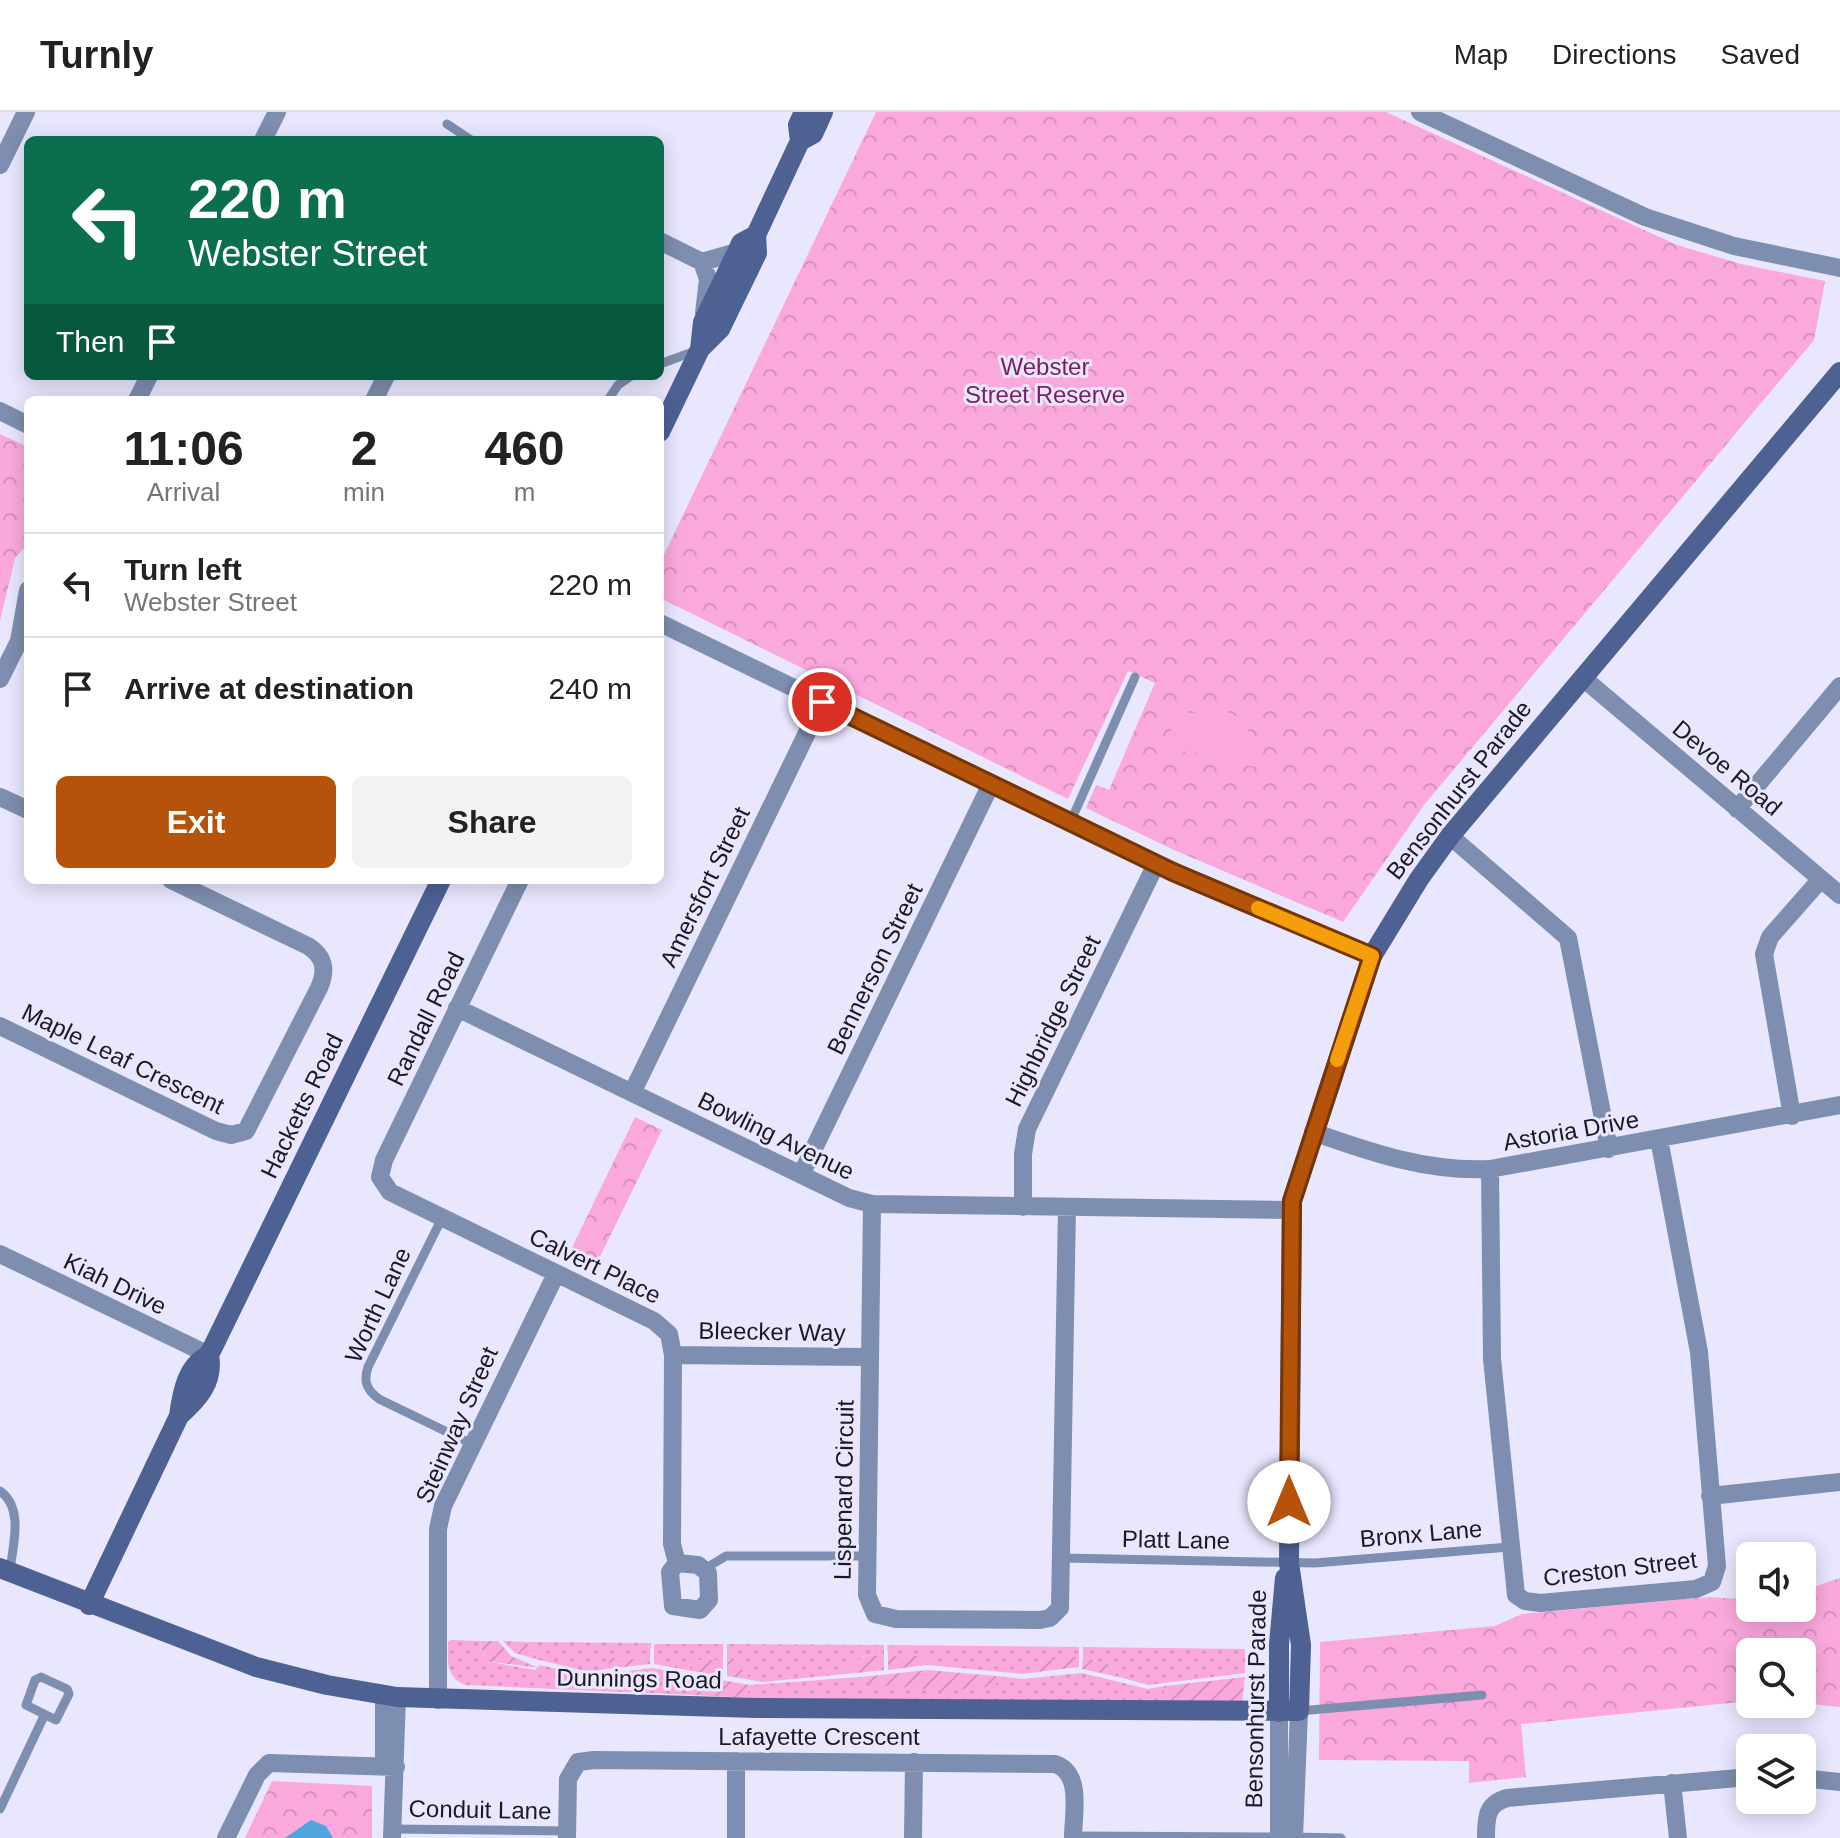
<!DOCTYPE html>
<style>
:root{--surface:#fff;--page:#f2f2f2;--text:#222;--muted:#767676;--line:#e0e0e0;--accent:#b45309}
body{margin:0;font-family:Helvetica,sans-serif;background:var(--page);color:var(--text);height:100vh;display:flex;flex-direction:column;font-size:30px;white-space:nowrap}
*{box-sizing:border-box;margin:0}
p{font-size:26px;color:var(--muted)}
.icon{flex:none;width:44px;height:44px;fill:none;stroke:currentColor;stroke-width:2;stroke-linecap:round;stroke-linejoin:round}
.map{position:relative;flex:1;overflow:hidden}
.side{position:absolute;left:24px;top:284px;width:640px;height:488px;display:flex;flex-direction:column;background:var(--surface);border-radius:12px;box-shadow:0 4px 20px #0003}
.side>*{flex:none}
.guide{position:absolute;left:24px;top:24px;width:640px;height:244px;border-radius:12px;box-shadow:0 4px 20px #0003;background:#0b6e4f;color:#fff;overflow:hidden}
.fabs{position:absolute;left:1736px;top:1430px;display:grid;gap:16px}
.fabs a{display:grid;place-items:center;width:80px;height:80px;border-radius:12px;background:var(--surface);box-shadow:0 4px 20px #0003;font-size:40px}
.pin{position:absolute;display:grid;place-items:center;width:68px;height:68px;color:#fff;margin:-34px;border:4px solid #fff;border-radius:50%;box-shadow:0 2px 8px #0007}
.me{position:absolute;width:88px;margin:-44px;rotate:0deg;stroke-linejoin:round;filter:drop-shadow(0 0 6px #0008)}
.turn{display:flex;align-items:center;gap:28px;height:168px;padding:0 32px;font-size:36px}
.turn .icon{width:104px;height:104px;stroke-width:2.5}
.turn b{display:block;font-size:56px;line-height:68px}
.then{display:flex;align-items:center;height:76px;padding:0 32px;background:#0003;gap:16px;font-size:30px}
.eta{display:flex;justify-content:space-evenly;align-items:center;height:136px;text-align:center}
.eta b{font-size:48px;font-weight:600;line-height:56px}
.action{display:flex;gap:16px;margin-top:auto;padding:16px 32px}
.action a{flex:1;height:92px;border-radius:12px;background:var(--accent);color:#fff;font-size:32px;font-weight:600;line-height:92px;text-align:center}
.action a+a{background:var(--page);color:var(--text)}
ul{padding:0;list-style:none}
li{display:flex;align-items:center;gap:24px;height:104px;padding:0 32px;border-top:2px solid var(--line)}
li div{flex:1}
li b{display:block;font-size:30px}
li em{font-style:normal}
header{display:flex;align-items:center;gap:48px;box-sizing:border-box;height:112px;padding:0 40px;background:var(--surface);border-bottom:2px solid var(--line)}
header strong{font-size:38px}
nav{display:flex;gap:44px;margin-inline-start:auto;font-size:28px}
.map>svg:first-child{display:block}
</style>
<header>
<strong>Turnly</strong>
<nav><a>Map</a><a>Directions</a><a>Saved</a></nav>
</header>
<div class="map">
<svg width="1840" height="1726" viewBox="0 0 1840 1726">
<defs>
<pattern id="grass-dots" width="8" height="8" patternUnits="userSpaceOnUse" patternTransform="scale(2)"><rect width="8" height="8" fill="#fba9dd"/><path d="M2 2h.1M6 6h.1" fill="none" stroke="#d791be" stroke-width="1.8" stroke-linecap="round"/></pattern>
<pattern id="forest-crowns" width="20" height="18" patternUnits="userSpaceOnUse" patternTransform="scale(2)"><rect width="20" height="18" fill="#fba9dd"/><path d="M2 6a3 3 0 1 1 6 0M12 15a3 3 0 1 1 6 0" fill="none" stroke="#d791be"/></pattern>
<pattern id="garden-furrows" width="10" height="10" patternUnits="userSpaceOnUse" patternTransform="scale(2)"><rect width="10" height="10" fill="#fba9dd"/><path d="M-1 1l2-2M0 10L10 0M9 11l2-2" fill="none" stroke="#d791be"/></pattern>
</defs>
<rect width="100%" height="100%" fill="#e9e7fe"/>
<path fill="url(#grass-dots)" d="M 451,1528 L 480,1529 L 485,1549 L 535,1558 L 540,1553 L 589,1564 L 652,1556 L 691,1563 L 692,1583 L 465,1573 C 445,1564 448,1549 448,1530 Z
M 526,1530 L 651,1531 L 650,1547 L 611,1546 L 607,1557 L 589,1560 L 539,1548 Z
M 654,1532 L 723,1532 L 723,1548 L 693,1548 L 692,1559 L 654,1552 Z
M 727,1532 L 884,1533 L 884,1543 L 864,1544 L 850,1556 L 856,1561 L 762,1570 L 751,1568 L 736,1550 L 727,1548 Z
M 887,1533 L 1079,1535 L 1079,1545 L 1042,1545 L 1038,1560 L 1022,1562 L 927,1553 L 925,1544 L 888,1544 Z
M 1083,1535 L 1245,1537 L 1245,1561 L 1148,1573 L 1123,1566 L 1110,1553 L 1083,1545 Z
M 1082,1561 L 1148,1577 L 1164,1574 L 1164,1590 L 746,1586 L 750,1573 L 861,1565 L 869,1572 L 995,1574 L 996,1564 L 1022,1567 Z"/>
<path fill="url(#forest-crowns)" d="M 876,0 L 1386,0 L 1677,133 L 1741,152 L 1825,169 L 1814,228 L 1424,693 L 1343,810 L 1174,738 L 1086,696 L 1096,673 L 1109,678 L 1155,571 L 1128,559 L 1068,687 L 660,486 L 660,451 Z
M 0,322 L 28,335 L 28,432 L 15,446 L 0,509 Z
M 635,1005 L 662,1018 L 594,1157 L 568,1144 Z
M 1840,1466 L 1840,1595 L 1802,1591 L 1802,1540 L 1750,1540 L 1750,1589 L 1521,1612 L 1526,1665 L 1469,1671 L 1469,1649 L 1319,1648 L 1320,1530 L 1495,1514 L 1522,1502 L 1710,1485 L 1750,1488 L 1750,1496 L 1802,1496 L 1802,1479 Z
M 272,1669 L 372,1674 L 372,1726 L 245,1726 Z"/>
<path fill="url(#garden-furrows)" d="M 480,1529 L 498,1529 L 511,1544 L 539,1556 L 485,1549 Z
M 503,1529 L 526,1530 L 539,1548 L 515,1541 Z
M 884,1543 L 884,1558 L 856,1561 L 849,1555 L 865,1544 Z
M 888,1544 L 925,1544 L 927,1553 L 888,1558 Z
M 1042,1545 L 1079,1545 L 1079,1555 L 1038,1560 Z
M 1083,1545 L 1110,1553 L 1123,1566 L 1082,1557 Z
M 610,1546 L 650,1547 L 650,1552 L 607,1557 Z
M 692,1548 L 723,1548 L 723,1564 L 692,1559 Z
M 727,1548 L 736,1550 L 751,1568 L 727,1564 Z
M 928,1558 L 996,1564 L 996,1574 L 947,1579 L 869,1572 L 861,1565 Z
M 691,1563 L 750,1573 L 746,1586 L 692,1583 Z
M 1245,1565 L 1242,1591 L 1164,1590 L 1164,1574 Z"/>
<path fill="#fba9dd" d="M 1205,595 C 1245,600 1253,615 1257,655 L 1201,647 Z
M 1173,599 L 1202,602 L 1198,641 L 1169,638 Z"/>
<path fill="#4ea6e1" d="M 311,1708 L 326,1714 L 333,1726 L 285,1726 Z"/>
<g fill="none" stroke-linecap="round" stroke-linejoin="round">
<path stroke="#7e8eb0" stroke-width="9" d="M 447,12 L 471,28
M 660,252 L 698,238
M 608,288 L 618,273 L 631,264
M 1070,711 L 1135,565
M 442,1106 L 368,1255 C 363,1270 367,1278 379,1287 L 472,1332
M 0,1379 C 24,1396 13,1433 10,1458
M 1063,1446 L 1315,1451 L 1509,1435
M 706,1456 L 726,1444 L 867,1444
M 41,1565 L 67,1577 L 69,1582 L 56,1608 L 26,1593 L 35,1568 Z
M 1299,1599 L 1482,1583
M 0,1697 L 44,1604
M 392,1717 L 567,1719
M 1073,1724 L 1279,1725
M 1294,1725 L 1341,1726"/>
<path stroke="#7e8eb0" stroke-width="18" d="M 1420,0 L 1645,105 L 1734,134 L 1840,156
M 263,28 L 277,0
M 0,53 L 26,0
M 660,129 L 702,150 L 737,140
M 702,150 L 708,167 L 704,201
M 137,288 L 149,264
M 374,288 L 386,264
M 0,299 L 28,313
M 660,511 L 1156,752 L 1372,844
M 19,529 L 28,478
M 1583,566 L 1840,783
M 0,567 L 19,529 L 28,519
M 0,685 L 28,698
M 1737,697 L 1840,574
M 1450,724 L 1568,826 L 1609,1037
M 520,768 L 384,1048 L 380,1065 L 390,1080 L 654,1209 L 669,1222 L 673,1243 L 672,1432 L 677,1451
M 457,896 L 849,1086 L 872,1092 L 1291,1098
M 0,914 L 216,1019 L 231,1023 L 246,1019 L 319,876 C 327,858 325,845 308,834 L 171,768
M 632,981 L 822,590
M 1792,1004 L 1764,842 L 1770,825 L 1821,767
M 1313,1020 C 1372,1041 1428,1060 1490,1057 L 1840,993
M 1490,1057 L 1492,1247 L 1516,1483 L 1525,1489 L 1540,1491 L 1696,1477 L 1712,1470 L 1717,1454 L 1699,1240 L 1659,1027
M 801,1063 L 991,672
M 872,1092 L 867,1483 L 875,1502 L 896,1507 L 1040,1508 L 1050,1506 L 1060,1496 L 1067,1095
M 1023,1095 L 1023,1042 L 1027,1017 L 1156,752
M 0,1142 L 209,1243
M 673,1243 L 869,1245
M 1710,1384 L 1840,1370
M 677,1451 L 698,1453 L 708,1461 L 709,1488 L 700,1498 L 673,1494 L 670,1460 Z
M 438,1588 L 438,1417 L 443,1394 L 556,1162
M 384,1653 L 384,1583
M 1802,1666 L 1840,1670
M 1672,1671 L 1678,1726
M 226,1726 L 257,1663 L 269,1651 L 396,1655
M 392,1726 L 397,1585
M 567,1726 L 568,1667 L 578,1650 L 594,1648 L 1055,1652 C 1083,1661 1073,1703 1073,1726
M 736,1726 L 736,1649
M 913,1726 L 914,1650
M 1279,1726 L 1279,1600
M 1294,1726 L 1299,1599
M 1486,1726 C 1486,1706 1486,1692 1507,1686 L 1750,1665"/>
<path stroke="#4d6192" stroke-width="20" d="M 800,29 L 813,22 L 823,0
M 700,237 L 703,210 L 737,140 L 741,131 L 756,123
M 660,320 L 700,237 L 720,217 L 757,141 L 756,123 L 800,29 L 798,13 L 804,0
M 179,1304 C 198,1287 214,1270 209,1243 L 441,768
M 0,1456 L 256,1555 L 327,1573 L 397,1585 L 756,1596 L 1299,1599 L 1301,1533 L 1289,1451 L 1292,1089 L 1372,844 L 1419,767 L 1450,724 L 1840,260
M 89,1493 L 179,1304 C 182,1281 187,1253 209,1243
M 1279,1600 L 1279,1532 L 1285,1466"/>
</g>
<g fill="none" stroke-linecap="round" stroke-linejoin="round">
<defs>
<path id="route" d="M 822,590 L 1173,760 L 1372,844 L 1292,1089 L 1289,1390"/>
</defs>
<use href="#route" stroke="#753606" stroke-width="20"/>
<use href="#route" stroke="#b45309" stroke-width="14"/>
<path stroke="#f59e0b" stroke-width="14" d="M 1258,796 L 1372,844 L 1337,948"/>
</g>
<g text-anchor="middle" stroke-width="6" stroke-linejoin="round" paint-order="stroke">
<g font-size="24" fill="#7d1c62" stroke="#e9e7fe">
<text x="1045" y="263">Webster<tspan x="1045" dy="28">Street Reserve</tspan></text>
</g>
<g font-size="24" fill="#1b1a24" stroke="#e9e7fe">
<text transform="translate(1727 656) rotate(40)" y="8">Devoe Road</text>
<text transform="translate(1459 678) rotate(-52)" y="8">Bensonhurst Parade</text>
<text transform="translate(705 775) rotate(-64)" y="8">Amersfort Street</text>
<text transform="translate(875 857) rotate(-64)" y="8">Bennerson Street</text>
<text transform="translate(426 907) rotate(-64)" y="8">Randall Road</text>
<text transform="translate(1053 909) rotate(-64)" y="8">Highbridge Street</text>
<text transform="translate(123 947) rotate(26)" y="8">Maple Leaf Crescent</text>
<text transform="translate(302 994) rotate(-64)" y="8">Hacketts Road</text>
<text transform="translate(1571 1019) rotate(-10)" y="8">Astoria Drive</text>
<text transform="translate(776 1024) rotate(26)" y="8">Bowling Avenue</text>
<text transform="translate(595 1154) rotate(26)" y="8">Calvert Place</text>
<text transform="translate(115 1172) rotate(26)" y="8">Kiah Drive</text>
<text transform="translate(378 1193) rotate(-65)" y="8">Worth Lane</text>
<text transform="translate(772 1220) rotate(1)" y="8">Bleecker Way</text>
<text transform="translate(457 1313) rotate(-66)" y="8">Steinway Street</text>
<text transform="translate(844 1378) rotate(-89)" y="8">Lispenard Circuit</text>
<text transform="translate(1421 1422) rotate(-5)" y="8">Bronx Lane</text>
<text transform="translate(1176 1428) rotate(1)" y="8">Platt Lane</text>
<text transform="translate(1620 1457) rotate(-7)" y="8">Creston Street</text>
<text transform="translate(639 1567) rotate(1)" y="8">Dunnings Road</text>
<text transform="translate(1256 1587) rotate(-89)" y="8">Bensonhurst Parade</text>
<text x="819" y="1633">Lafayette Crescent</text>
<text transform="translate(480 1698) rotate(1)" y="8">Conduit Lane</text>
</g>
</g>
</svg>
<div class="fabs">
<a><svg class="icon" aria-label="sound" viewBox="0 0 24 24"><path d="M4 9h4l5-4v14l-5-4H4zM17 9q2 3 0 6"/></svg></a>
<a><svg class="icon" aria-label="search" viewBox="0 0 24 24"><circle cx="10" cy="10" r="6"/><path d="M15 15l6 6"/></svg></a>
<a><svg class="icon" aria-label="layers" viewBox="0 0 24 24"><path d="M12 4l9 5-9 5-9-5zM3 14l9 5 9-5"/></svg></a>
</div>
<div class="pin" style="left:822px;top:590px;background:#d93025"><svg class="icon" aria-label="arrive" viewBox="0 0 24 24"><path d="M6 21V4h12l-3 4 3 4H6"/></svg></div>
<svg class="me" style="left:1289px;top:1390px" viewBox="-20 -20 40 40"><circle r="19" fill="#fff"/><path d="M0-13L10 11 0 6-10 11z" fill="#b45309"/></svg>
<div class="guide">
<div class="turn"><svg class="icon" aria-label="left" viewBox="0 0 24 24"><path d="M17 20v-9H6M10 6l-5 5 5 5"/></svg><div><b>220 m</b>Webster Street</div></div>
<div class="then">Then<svg class="icon" aria-label="arrive" viewBox="0 0 24 24"><path d="M6 21V4h12l-3 4 3 4H6"/></svg></div>
</div>
<section class="side">
<div class="eta">
<div><b>11:06</b><p>Arrival</p></div>
<div><b>2</b><p>min</p></div>
<div><b>460</b><p>m</p></div>
</div>
<ul>
<li><svg class="icon" aria-label="left" viewBox="0 0 24 24"><path d="M17 20v-9H6M10 6l-5 5 5 5"/></svg><div><b>Turn left</b><p>Webster Street</p></div><em>220 m</em></li>
<li><svg class="icon" aria-label="arrive" viewBox="0 0 24 24"><path d="M6 21V4h12l-3 4 3 4H6"/></svg><div><b>Arrive at destination</b></div><em>240 m</em></li>
</ul>
<div class="action"><a>Exit</a><a>Share</a></div>
</section>
</div>
